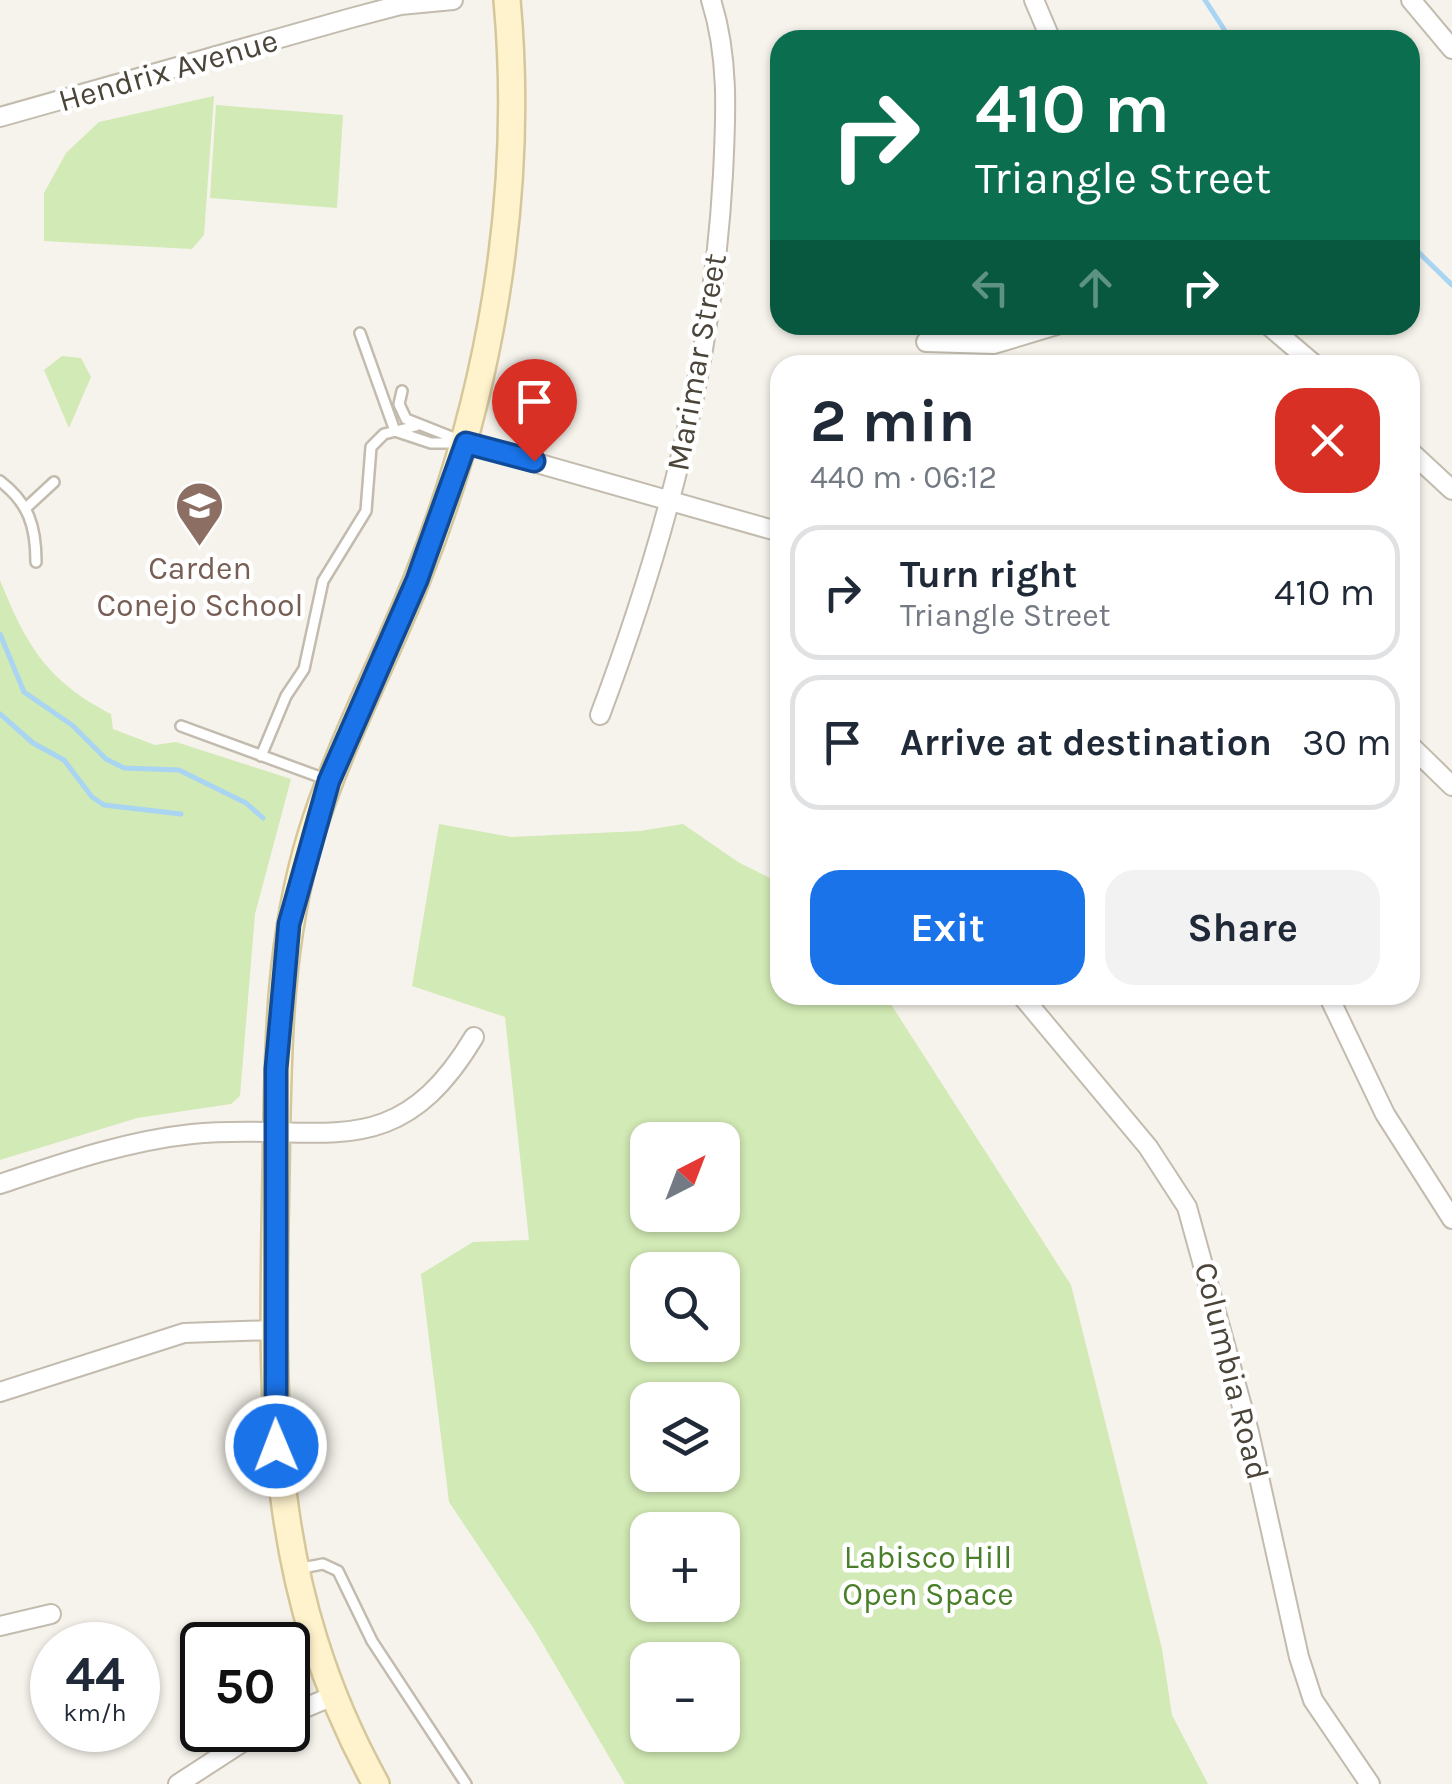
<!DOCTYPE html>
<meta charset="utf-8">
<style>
:root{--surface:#fff;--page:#f2f2f3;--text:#1f2937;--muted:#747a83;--line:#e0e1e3;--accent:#1a73e8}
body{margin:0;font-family:Karla,sans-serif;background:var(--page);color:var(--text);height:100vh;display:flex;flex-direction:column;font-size:38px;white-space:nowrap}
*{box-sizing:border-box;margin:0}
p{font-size:32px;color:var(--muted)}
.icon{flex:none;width:55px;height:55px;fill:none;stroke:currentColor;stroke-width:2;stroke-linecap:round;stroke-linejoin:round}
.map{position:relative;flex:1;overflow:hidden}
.sheet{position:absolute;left:770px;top:355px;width:650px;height:650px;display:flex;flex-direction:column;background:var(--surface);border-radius:30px;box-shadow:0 2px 8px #0004}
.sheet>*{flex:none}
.top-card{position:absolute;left:770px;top:30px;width:650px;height:305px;border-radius:30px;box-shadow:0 2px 8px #0004;background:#0b6e4f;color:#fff;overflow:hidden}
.needle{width:65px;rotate:42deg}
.controls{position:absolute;left:630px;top:1122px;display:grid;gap:20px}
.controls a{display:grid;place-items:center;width:110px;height:110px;border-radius:20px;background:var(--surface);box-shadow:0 2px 8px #0004;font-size:50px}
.speed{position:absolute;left:30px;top:1622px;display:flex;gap:20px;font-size:50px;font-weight:700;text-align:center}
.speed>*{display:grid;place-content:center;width:130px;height:130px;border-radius:50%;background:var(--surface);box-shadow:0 2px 8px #0004;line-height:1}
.speed small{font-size:25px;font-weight:400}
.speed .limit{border:5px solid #111;border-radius:15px;background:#fff;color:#111}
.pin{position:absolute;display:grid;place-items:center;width:85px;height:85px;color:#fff;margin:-102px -42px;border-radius:50% 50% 50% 0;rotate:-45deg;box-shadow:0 0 10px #0007}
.pin .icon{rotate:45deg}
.me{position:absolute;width:110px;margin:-55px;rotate:359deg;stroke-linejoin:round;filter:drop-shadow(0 0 8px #0008)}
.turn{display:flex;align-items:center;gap:35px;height:210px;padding:0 40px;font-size:45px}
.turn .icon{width:130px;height:130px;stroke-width:2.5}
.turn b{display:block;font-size:70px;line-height:85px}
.lanes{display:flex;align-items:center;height:95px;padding:0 40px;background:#0003;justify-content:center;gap:50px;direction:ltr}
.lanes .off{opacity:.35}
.round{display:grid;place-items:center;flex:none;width:105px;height:105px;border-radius:30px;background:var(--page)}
.summary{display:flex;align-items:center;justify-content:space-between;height:170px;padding:0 40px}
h1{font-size:60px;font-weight:700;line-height:75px}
.action{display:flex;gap:20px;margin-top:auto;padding:20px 40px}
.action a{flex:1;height:115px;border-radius:30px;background:var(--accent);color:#fff;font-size:40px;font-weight:700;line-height:115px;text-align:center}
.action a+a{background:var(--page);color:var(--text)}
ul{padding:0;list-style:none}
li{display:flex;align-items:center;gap:30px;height:135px;margin:0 20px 15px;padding:0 20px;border:5px solid var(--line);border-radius:30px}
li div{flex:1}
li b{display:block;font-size:38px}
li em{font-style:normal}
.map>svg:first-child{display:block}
</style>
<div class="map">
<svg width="1452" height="1784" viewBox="0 0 1452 1784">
<rect width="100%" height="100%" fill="#f6f3ec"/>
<path fill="#d2eab5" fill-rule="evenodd" d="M 214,96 L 204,235 L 192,249 L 44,241 L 44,193 L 66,153 L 99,122 Z
M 216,105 L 343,115 L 337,208 L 210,198 Z
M 62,356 L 81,358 L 91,377 L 69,428 L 44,370 Z
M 0,580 C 26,645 47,681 111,714 L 113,729 L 155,745 L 176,742 L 291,779 L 255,914 L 240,1096 L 231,1104 L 137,1118 L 0,1160 Z
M 439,824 L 511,837 L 640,831 L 683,824 L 738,862 L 780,883 L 780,995 L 885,995 L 1071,1285 L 1162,1649 L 1172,1715 L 1208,1784 L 625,1784 L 534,1629 L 449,1502 L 421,1274 L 473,1242 L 529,1240 L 505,1017 L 412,986 ZM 648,1140 L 722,1140 L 722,1215 L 648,1215 ZM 648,1270 L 722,1270 L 722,1345 L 648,1345 ZM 722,1400 L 722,1475 L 648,1475 L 648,1400 ZM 722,1530 L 722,1605 L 648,1605 L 648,1530 ZM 648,1660 L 722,1660 L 722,1735 L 648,1735 Z"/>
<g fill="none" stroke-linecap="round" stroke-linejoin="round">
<path stroke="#a9d4f2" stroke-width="5" d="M 1205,0 L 1231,40
M 1410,244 L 1452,285
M 0,634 L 24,692 L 72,725 L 106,759 L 124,768 L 179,770 L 246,803 L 263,818
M 0,714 L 33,743 L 64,760 L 92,797 L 104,805 L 181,814"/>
<defs>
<path id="lane" d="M 360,333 L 395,431 L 431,443 L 460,443
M 402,391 L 399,404 L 406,419 L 459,440
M 0,481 C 29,503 36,527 36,562
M 27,507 L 54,482
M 181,726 L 328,780
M 261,756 L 286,696 L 304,669 L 323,581 L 366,511 L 371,447 L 384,434 L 416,426
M 297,1569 L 323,1564 L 338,1571 L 372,1641 L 466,1784"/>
<path id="street" d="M 1034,0 L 1051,40
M 1411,0 L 1452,49
M 0,117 L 351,18 L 400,5 L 453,0
M 1268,325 L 1315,365
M 926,342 L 994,344 L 1057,325
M 466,443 L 780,532
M 1410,451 L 1452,490
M 600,715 C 666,540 713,362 723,174 C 726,114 729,57 711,0
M 1410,745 L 1452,786
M 1021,995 L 1148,1147 L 1187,1207 L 1249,1432 L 1299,1657 L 1313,1700 L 1370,1784
M 1328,995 L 1385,1114 L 1452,1219
M 0,1184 C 63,1163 126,1141 192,1134 C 319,1121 394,1171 474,1037
M 0,1392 L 184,1333 L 273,1330
M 0,1626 L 51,1614
M 288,1715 L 333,1696
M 178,1784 L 261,1730"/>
<path id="secondary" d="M 376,1784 C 264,1581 272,1397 276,1173 C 278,1058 277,947 311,835 C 338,747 383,664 417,579 C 490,397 525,196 507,0"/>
</defs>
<use href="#lane" stroke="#c2bbae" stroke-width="14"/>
<use href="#street" stroke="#c2bbae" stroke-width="22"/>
<use href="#secondary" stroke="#d6c79b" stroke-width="30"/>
<use href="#lane" stroke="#fff" stroke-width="9"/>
<use href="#street" stroke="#fff" stroke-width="18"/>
<use href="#secondary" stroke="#fff3cd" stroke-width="25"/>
</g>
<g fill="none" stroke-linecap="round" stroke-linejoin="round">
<defs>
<path id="route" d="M 276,1446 L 276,1069 L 289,924 L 329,781 L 417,580 L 466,443 L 534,461"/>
</defs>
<use href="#route" stroke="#114b97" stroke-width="25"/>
<use href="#route" stroke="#1a73e8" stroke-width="18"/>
</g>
<defs>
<symbol id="school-pin" viewBox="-11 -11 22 30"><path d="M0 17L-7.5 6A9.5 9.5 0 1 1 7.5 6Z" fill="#8d6e63" stroke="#fff"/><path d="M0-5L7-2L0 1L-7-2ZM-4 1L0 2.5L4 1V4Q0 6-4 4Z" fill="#fff"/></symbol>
</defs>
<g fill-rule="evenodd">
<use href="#school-pin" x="172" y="478" width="55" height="75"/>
</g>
<g text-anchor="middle" stroke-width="9" stroke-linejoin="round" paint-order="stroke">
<g font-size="32" fill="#4b4439" stroke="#fff">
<text transform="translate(168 70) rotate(-16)" y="11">Hendrix Avenue</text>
<text transform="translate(696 362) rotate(-80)" y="11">Marimar Street</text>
<text transform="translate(1232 1371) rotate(76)" y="11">Columbia Road</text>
</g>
<g font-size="32" fill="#785e54" stroke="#fff">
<text x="200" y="579">Carden<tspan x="200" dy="37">Conejo School</tspan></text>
</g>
<g font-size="32" fill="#4a7f2a" stroke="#fff">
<text x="928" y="1568">Labisco Hill<tspan x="928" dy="37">Open Space</tspan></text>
</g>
</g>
</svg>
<div class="controls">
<a><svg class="needle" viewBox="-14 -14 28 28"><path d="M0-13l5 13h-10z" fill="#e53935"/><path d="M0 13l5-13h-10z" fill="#747a83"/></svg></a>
<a><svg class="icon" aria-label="search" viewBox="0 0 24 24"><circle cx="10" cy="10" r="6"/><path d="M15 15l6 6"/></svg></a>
<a><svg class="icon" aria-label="layers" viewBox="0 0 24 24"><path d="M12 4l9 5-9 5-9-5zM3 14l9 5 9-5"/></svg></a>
<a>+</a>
<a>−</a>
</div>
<div class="speed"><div>44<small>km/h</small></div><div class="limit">50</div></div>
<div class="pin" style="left:534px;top:461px;background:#d93025"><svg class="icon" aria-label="arrive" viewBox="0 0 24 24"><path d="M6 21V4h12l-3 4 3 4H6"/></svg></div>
<svg class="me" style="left:276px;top:1446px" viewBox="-20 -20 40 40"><circle r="17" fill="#1a73e8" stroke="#fff" stroke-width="3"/><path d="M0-11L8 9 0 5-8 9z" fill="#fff"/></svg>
<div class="top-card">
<div class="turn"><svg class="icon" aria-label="right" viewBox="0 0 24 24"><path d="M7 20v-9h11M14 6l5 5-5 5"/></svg><div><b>410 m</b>Triangle Street</div></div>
<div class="lanes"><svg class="icon off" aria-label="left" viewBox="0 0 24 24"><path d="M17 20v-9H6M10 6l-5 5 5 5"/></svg><svg class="icon off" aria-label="ahead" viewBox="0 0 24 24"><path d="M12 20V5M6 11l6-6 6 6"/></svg><svg class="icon" aria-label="right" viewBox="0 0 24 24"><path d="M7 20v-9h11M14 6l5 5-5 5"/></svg></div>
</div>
<section class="sheet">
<div class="summary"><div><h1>2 min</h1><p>440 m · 06:12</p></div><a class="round" style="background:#d93025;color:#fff"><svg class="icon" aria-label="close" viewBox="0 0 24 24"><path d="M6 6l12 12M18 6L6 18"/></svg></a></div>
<ul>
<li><svg class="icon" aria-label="right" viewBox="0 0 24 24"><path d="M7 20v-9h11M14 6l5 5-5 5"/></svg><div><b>Turn right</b><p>Triangle Street</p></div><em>410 m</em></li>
<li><svg class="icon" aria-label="arrive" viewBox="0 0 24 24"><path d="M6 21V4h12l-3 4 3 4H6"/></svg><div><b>Arrive at destination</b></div><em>30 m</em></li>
</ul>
<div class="action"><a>Exit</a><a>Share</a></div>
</section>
</div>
